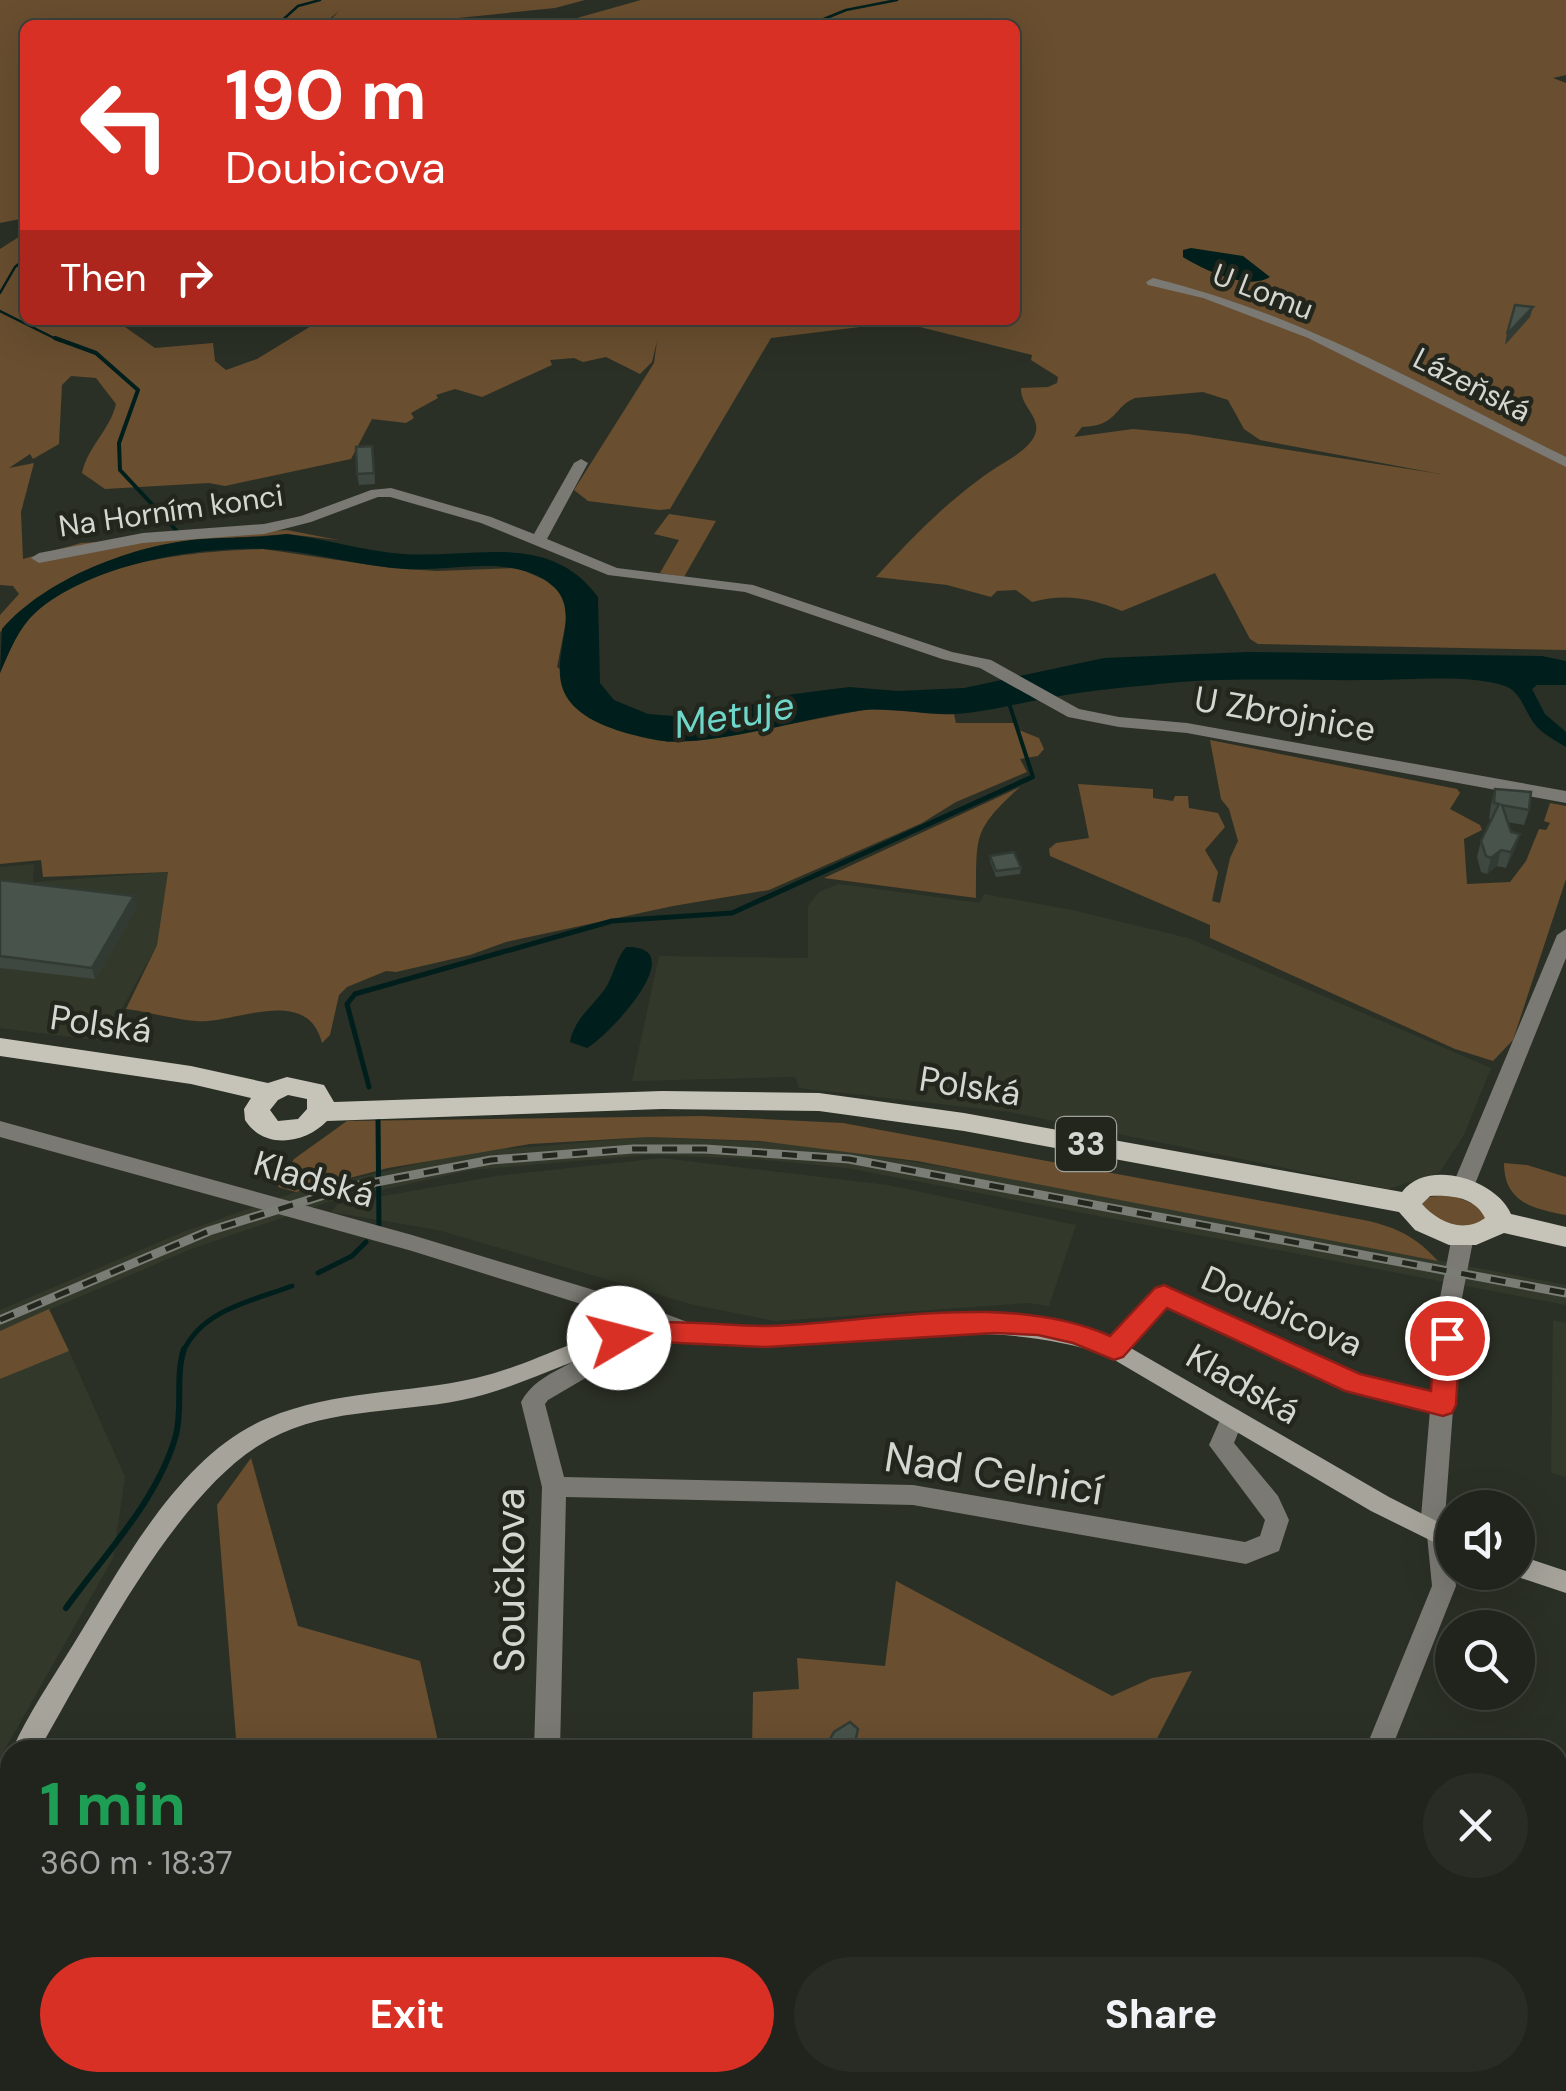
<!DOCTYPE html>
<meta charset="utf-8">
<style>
:root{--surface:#20241c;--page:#282c25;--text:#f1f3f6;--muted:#a2a4a3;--line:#3d413b;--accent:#d93025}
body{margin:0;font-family:"DM Sans",sans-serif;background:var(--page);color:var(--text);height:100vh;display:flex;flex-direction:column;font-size:38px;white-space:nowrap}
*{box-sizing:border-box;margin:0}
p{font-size:32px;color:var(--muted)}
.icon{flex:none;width:55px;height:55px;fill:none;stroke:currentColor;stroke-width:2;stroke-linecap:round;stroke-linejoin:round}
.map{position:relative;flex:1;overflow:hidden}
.drawer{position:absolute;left:0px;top:1740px;width:1568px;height:352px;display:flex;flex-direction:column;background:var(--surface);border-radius:30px 30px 0 0;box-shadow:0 10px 40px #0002,0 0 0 2px var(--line)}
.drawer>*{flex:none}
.top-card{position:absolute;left:20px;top:20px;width:1000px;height:305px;border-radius:15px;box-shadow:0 10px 40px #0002,0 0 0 2px var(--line);background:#d93025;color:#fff;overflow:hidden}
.fabs{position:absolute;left:1435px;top:1490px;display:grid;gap:20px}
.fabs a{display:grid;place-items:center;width:100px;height:100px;border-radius:50%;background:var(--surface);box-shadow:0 10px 40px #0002,0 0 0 2px var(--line);font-size:50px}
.pin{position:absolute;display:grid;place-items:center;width:85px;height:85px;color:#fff;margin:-42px;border:5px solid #fff;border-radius:50%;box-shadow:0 2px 10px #0007}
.me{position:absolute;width:110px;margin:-55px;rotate:82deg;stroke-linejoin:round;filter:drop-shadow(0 0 8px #0008)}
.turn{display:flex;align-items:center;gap:35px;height:210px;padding:0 40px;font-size:45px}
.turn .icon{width:130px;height:130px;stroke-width:2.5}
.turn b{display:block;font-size:70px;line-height:85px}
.then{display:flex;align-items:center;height:95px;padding:0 40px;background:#0003;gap:20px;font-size:38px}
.round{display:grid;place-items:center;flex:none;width:105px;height:105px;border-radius:52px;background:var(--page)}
.headline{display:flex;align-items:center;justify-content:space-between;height:170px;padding:0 40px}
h1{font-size:60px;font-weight:700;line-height:75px;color:#1e9e55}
.action{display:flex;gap:20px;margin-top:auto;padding:20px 40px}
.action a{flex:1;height:115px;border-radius:60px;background:var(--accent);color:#fff;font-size:40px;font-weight:700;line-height:115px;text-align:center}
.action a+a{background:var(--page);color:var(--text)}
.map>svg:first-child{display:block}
</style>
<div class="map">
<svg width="1566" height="2091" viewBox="0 0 1566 2091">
<rect width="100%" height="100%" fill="#2b3026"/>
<path fill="#32392a" d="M 34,864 L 33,882 L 168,872 L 157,945 L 104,1041 L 0,1028 L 0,867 Z
M 839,884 L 980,903 L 984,894 L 1072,910 L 1188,938 L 1491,1068 L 1464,1135 L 1439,1173 L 1388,1189 L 1010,1112 L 799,1088 L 795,1077 L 632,1081 L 659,956 L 808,958 L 808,906 L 819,892 Z
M 649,1137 L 801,1144 L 994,1175 L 1566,1285 L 1566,1305 L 847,1168 L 758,1159 L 648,1155 L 471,1170 L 328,1202 L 191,1249 L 0,1331 L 0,1310 L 183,1232 L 296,1192 L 468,1152 Z
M 662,1158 L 888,1185 L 1076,1225 L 1049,1306 L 1028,1303 L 775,1321 L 694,1305 L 438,1230 L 331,1212 L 338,1204 L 497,1176 Z
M 1553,1320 L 1566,1323 L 1566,1477 L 1551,1473 Z
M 69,1351 L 125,1477 L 113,1558 L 0,1758 L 0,1379 Z"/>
<path fill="#694e2f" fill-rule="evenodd" d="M 0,0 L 585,0 L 555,8 L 448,19 L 431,25 L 326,25 L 339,11 L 322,25 L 283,25 L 285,21 L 280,25 L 25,25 L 25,218 L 0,223 Z
M 641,0 L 1566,0 L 1566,75 L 1553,78 L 1566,83 L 1566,650 L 1258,644 L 1250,639 L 1215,573 L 1122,611 C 1090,598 1066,593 1032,602 L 1016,590 L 997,591 L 991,597 L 947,585 L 876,577 C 913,536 950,498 997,467 C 1010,459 1033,447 1036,431 C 1039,416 1020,405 1021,388 L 1048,387 L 1057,383 L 1058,377 L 1031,360 L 1032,355 L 900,322 L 771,338 L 670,509 L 659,510 L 588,501 L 574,490 L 654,363 L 657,341 L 652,362 L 640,374 L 606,357 L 583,362 L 574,358 L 550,360 L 552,365 L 482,397 L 455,389 L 436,395 L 438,398 L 411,413 L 414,418 L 406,423 L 372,419 L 351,459 L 225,486 L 209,483 L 105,489 L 82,473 C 88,446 110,430 116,404 L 96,378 L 71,376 L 62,385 L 59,444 L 33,459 L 30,454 L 9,468 L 34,463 L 21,512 L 23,559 L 81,543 L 287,530 L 338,540 L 287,534 L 179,542 L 82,572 L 0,632 L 0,615 L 19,594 L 13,586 L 0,585 L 0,249 L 25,233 L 25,320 L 115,320 L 155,348 L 213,343 L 215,361 L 226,370 L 257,359 L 321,320 L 1015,320 L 1015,25 L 552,25 ZM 1203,392 L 1228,400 L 1244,429 L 1260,440 L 1440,474 L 1188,434 L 1133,429 L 1074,437 L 1082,427 C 1118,426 1114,406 1135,398 Z
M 669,514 L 716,521 L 684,577 L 660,573 L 679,540 L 654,534 Z
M 263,549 L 391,568 L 436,571 L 518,568 L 545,580 L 560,592 L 568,611 L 557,667 L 667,742 L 723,737 L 868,709 L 954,714 L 956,723 L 1016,723 L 1019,730 L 1039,738 L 1044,749 L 1038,756 L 1020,759 L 1027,772 L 956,802 L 922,823 L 769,890 L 673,906 L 506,942 L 470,955 L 396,972 L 386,971 L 347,987 L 339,995 L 330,1035 L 322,1043 C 307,983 233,1025 196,1021 C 173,1019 149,1012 126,1009 L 157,945 L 168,872 L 43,877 L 41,860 L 0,864 L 0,673 C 9,652 18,628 35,613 C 94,560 188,552 263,549 Z
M 1210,740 L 1457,789 L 1460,793 L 1450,809 L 1480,825 L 1482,830 L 1464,839 L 1467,884 L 1510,882 L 1526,861 L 1539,829 L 1546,830 L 1550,823 L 1544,821 L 1550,803 L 1566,806 L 1566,879 L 1513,1040 L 1493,1061 L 1455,1049 L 1210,938 L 1210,925 L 1050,856 L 1049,849 L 1056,843 L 1089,838 L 1078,784 L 1153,789 L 1153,798 L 1173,801 L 1175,796 L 1188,796 L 1189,808 L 1218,813 L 1225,827 L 1205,850 L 1218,872 L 1212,901 L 1220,903 L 1230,858 L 1238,841 L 1229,809 L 1221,799 Z
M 1020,787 C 972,831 977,835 976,898 L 824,878 Z
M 701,1116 L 843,1123 L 1322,1212 C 1371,1222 1403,1222 1438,1261 L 917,1161 L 760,1141 L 649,1137 L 530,1144 L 388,1168 L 296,1192 L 278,1187 L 294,1159 L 347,1121 Z
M 1504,1163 L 1527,1165 L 1566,1177 L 1566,1215 C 1533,1209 1504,1202 1504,1163 Z
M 1449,1195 L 1476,1204 L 1486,1218 C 1464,1235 1437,1223 1421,1205 L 1428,1197 Z
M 49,1309 L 69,1351 L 0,1379 L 0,1331 Z
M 251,1458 L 298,1626 L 420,1661 L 440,1750 L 237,1750 L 217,1505 Z
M 896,1581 L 1112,1696 L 1152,1678 L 1192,1671 L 1151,1750 L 752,1750 L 753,1692 L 799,1689 L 797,1658 L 885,1666 Z
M 10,1849 L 10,2082 L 111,2083 L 110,2091 L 0,2091 L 0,1869 Z
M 268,2082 L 1016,2082 L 1016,2083 L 1013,2091 L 268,2091 Z"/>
<path fill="#001f1c" d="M 1191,248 L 1243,256 L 1270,277 C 1249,291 1204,270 1183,257 L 1183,250 Z
M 287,534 C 326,539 364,551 403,554 C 472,559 549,530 598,597 L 600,683 L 614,700 L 648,714 L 688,717 L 728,712 L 779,696 L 849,687 L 898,691 L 964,688 L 1104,658 L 1247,652 L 1542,656 L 1566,661 L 1566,685 L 1537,685 L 1532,689 L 1545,714 L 1566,732 L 1566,747 C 1556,741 1545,735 1537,727 C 1525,714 1522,692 1505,686 C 1470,674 1410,680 1372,680 C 1299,681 1223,676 1150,685 C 1114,688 1079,692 1044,699 C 1015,704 986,712 956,714 C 924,716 891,706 858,711 C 804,718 706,749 656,740 C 482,707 611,621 545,580 C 505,555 449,572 405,569 C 358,566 312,551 264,549 C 195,546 90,565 36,612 C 19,627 9,652 0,673 L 2,629 C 46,578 135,544 202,539 C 231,537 259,538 287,534 Z
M 626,947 C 694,945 609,1036 587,1048 L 570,1042 C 574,1019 592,1007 605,989 C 614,975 616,958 626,947 Z"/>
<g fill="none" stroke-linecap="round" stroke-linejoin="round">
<path stroke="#001f1c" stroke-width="2.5" d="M 277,25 L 298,6 L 320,0
M 809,25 L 846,10 L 897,0
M 0,293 L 15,267 L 25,259
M 0,311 L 60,341"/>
<path stroke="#001f1c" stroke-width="4" d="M 55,338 L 96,353 L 138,390 L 119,443 L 120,470 L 176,530
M 1008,700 L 1033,777 L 1024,781"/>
<path stroke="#001f1c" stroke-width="5" d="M 369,1087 L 347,1004 L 355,994 L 612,921 L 732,913 L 1030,778
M 378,1117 L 379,1228
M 318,1273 L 352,1256 L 366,1242
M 183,1352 C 202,1309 253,1301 292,1286"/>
<path stroke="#001f1c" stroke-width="6" d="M 66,1608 C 104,1555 158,1500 176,1435 C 183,1407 175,1377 184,1349"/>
<path fill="#7a7973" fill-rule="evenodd" d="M 1153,278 C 1307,316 1426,388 1566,457 L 1566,467 L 1308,338 L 1203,298 L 1148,285 L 1146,282 Z
M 581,459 L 588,463 L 547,539 L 617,568 L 753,585 L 952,652 L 991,660 L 1079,709 L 1119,717 L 1187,723 L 1566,791 L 1566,803 L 1187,733 L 1119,727 L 1068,717 L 980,668 L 942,659 L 745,592 L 608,575 L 481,523 L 390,497 L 378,497 L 311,522 L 264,534 L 143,543 L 39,563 L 31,558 L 39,553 L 143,533 L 264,524 L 301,516 L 371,490 L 391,488 L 491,517 L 534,534 L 574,463 Z
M 1566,929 L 1566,958 L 1473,1189 L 1470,1195 L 1454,1195 L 1451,1189 L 1557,935 Z
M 0,1121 L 412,1235 L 640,1304 L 695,1325 L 698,1331 L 695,1337 L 687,1340 L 622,1316 L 630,1338 L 606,1366 L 548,1400 L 545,1404 L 564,1477 L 913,1485 L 1245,1542 L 1260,1536 L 1265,1520 L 1209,1445 L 1224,1411 L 1232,1408 L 1240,1411 L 1244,1418 L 1234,1443 L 1278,1496 L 1289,1520 L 1279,1551 L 1246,1564 L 913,1505 L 566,1497 L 560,1750 L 534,1750 L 542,1487 L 521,1402 C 539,1368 584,1366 607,1336 L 597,1309 L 412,1251 L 0,1137 Z
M 1164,1286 L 1359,1375 L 1443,1395 L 1451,1398 L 1455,1405 L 1451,1412 L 1443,1415 L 1346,1390 L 1167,1306 L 1122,1355 L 1114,1358 L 1106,1355 L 1103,1349 L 1106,1343 L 1156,1289 Z
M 1439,1524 L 1448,1528 L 1456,1586 L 1391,1750 L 1365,1750 L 1432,1586 L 1427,1535 L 1430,1528 Z
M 1566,2044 L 1566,2091 L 1546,2091 L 1548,2082 L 1558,2082 L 1558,2048 Z
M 1244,2082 L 1274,2082 L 1274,2091 L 1244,2091 Z"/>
<path fill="#7a7973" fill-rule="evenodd" d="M 1463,1228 L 1471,1230 L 1474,1236 L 1461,1303 L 1445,1517 L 1451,1535 L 1448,1542 L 1439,1546 L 1430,1542 L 1421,1517 L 1439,1303 L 1452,1236 L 1455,1230 Z"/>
<path fill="#a5a39a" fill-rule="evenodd" d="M 945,1314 L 1031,1318 L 1073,1326 L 1122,1343 L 1389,1497 L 1452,1529 L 1452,1551 L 1371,1511 L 1106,1355 C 995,1317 884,1341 770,1345 C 720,1347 669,1335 619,1347 C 566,1360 517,1389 462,1400 C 394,1414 318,1407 258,1446 C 172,1500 90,1661 39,1750 L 12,1750 C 28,1714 52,1679 73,1645 C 121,1568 179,1454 268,1418 C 334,1390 407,1394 476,1378 C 530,1366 579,1335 634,1326 C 679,1318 725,1328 770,1327 C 829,1325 887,1318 945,1314 Z
M 1518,1555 L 1566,1571 L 1566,1593 L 1509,1574 L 1518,1572 Z
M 10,1762 L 10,1800 L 0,1805 L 0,1767 Z"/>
<path fill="#c6c4b8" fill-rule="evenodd" d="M 0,1038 L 191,1066 L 268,1083 L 287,1077 L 324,1085 L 334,1102 L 662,1091 L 819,1093 L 964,1113 L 1402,1192 C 1427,1158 1496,1179 1511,1214 L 1566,1227 L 1566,1247 L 1504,1233 L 1476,1245 L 1449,1245 L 1415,1230 L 1399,1212 L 964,1131 L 819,1111 L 662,1109 L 327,1121 C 305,1144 264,1150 245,1120 L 244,1109 L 251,1098 L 191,1084 L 0,1056 ZM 288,1095 L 307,1099 L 307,1109 L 298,1119 L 278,1121 L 270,1110 L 278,1100 ZM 1430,1196 C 1451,1195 1475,1197 1485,1218 C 1463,1234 1438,1222 1422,1204 Z"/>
<defs>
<path id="rail" d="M 0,1320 L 209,1231 L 350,1187 L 491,1160 L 633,1149 L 705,1149 L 849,1159 L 1566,1293"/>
</defs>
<use href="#rail" stroke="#797d75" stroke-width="9"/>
<use href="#rail" stroke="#22261c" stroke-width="5" stroke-dasharray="15" stroke-linecap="butt"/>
</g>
<path fill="#3e4740" d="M 374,457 L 375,484 L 359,485 L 357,474 Z
M 1495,789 L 1529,810 L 1524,825 L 1507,822 L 1511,832 L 1520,834 L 1506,868 L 1497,866 L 1487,874 L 1481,872 L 1477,857 L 1481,841 L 1492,819 L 1489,819 L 1491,805 Z
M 990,856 L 1021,868 L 1020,874 L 996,877 L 990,861 Z
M 0,880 L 137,907 L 95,979 L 0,968 Z"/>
<path fill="#323a34" d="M 1533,307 L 1530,317 L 1505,345 L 1507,334 Z
M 1520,834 L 1515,850 L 1506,868 L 1511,852 Z
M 1501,850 L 1497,866 L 1487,874 L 1491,858 Z
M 134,896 L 137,907 L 95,979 L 92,968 Z"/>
<path fill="#48534b" stroke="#323a34" stroke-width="2.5" d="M 1515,305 L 1533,307 L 1507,334 Z
M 372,446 L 374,473 L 357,474 L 356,447 Z
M 1495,789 L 1531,792 L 1529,810 L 1502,805 L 1511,832 L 1520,834 L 1511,852 L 1501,850 L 1491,858 L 1486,856 L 1481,841 L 1499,804 L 1494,803 Z
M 1014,852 L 1021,868 L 996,871 L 990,856 Z
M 0,880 L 134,896 L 92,968 L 0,956 Z
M 850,1722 L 858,1729 L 855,1742 L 861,1750 L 824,1750 L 834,1732 Z"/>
<path fill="#d93025" stroke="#8d1f18" stroke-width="2.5" d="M 1164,1285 L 1360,1374 L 1431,1391 L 1434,1338 L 1438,1331 L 1447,1328 L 1456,1331 L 1460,1338 L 1456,1405 L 1452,1413 L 1443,1416 L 1345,1391 L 1167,1308 L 1123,1357 L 1114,1360 L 1073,1343 L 1038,1335 L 994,1333 L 766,1347 L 658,1342 L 619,1349 L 610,1346 L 606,1338 L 610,1331 C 662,1314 716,1327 769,1326 C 878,1322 1008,1291 1110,1336 L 1155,1288 Z"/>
<g text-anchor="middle" stroke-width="9" stroke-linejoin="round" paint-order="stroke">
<g font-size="30" fill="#d4d7d1" stroke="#22261c">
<text transform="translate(1263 292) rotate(21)" y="10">U Lomu</text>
<text transform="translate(1472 385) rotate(27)" y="10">Lázeňská</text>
<text transform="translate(171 511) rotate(-8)" y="10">Na Horním konci</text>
</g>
<rect fill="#22261c" stroke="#9fa29b" stroke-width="2.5" x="1056" y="1117" width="60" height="54" rx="8"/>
<g font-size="32" font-weight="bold" fill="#d4d7d1">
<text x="1086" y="1155">33</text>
</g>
<g font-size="35" fill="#d4d7d1" stroke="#22261c">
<text transform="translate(1285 714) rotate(10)" y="12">U Zbrojnice</text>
<text transform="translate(101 1024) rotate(8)" y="12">Polská</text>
<text transform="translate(970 1086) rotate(9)" y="12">Polská</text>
<text transform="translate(314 1179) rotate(16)" y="12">Kladská</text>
<text transform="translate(1282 1311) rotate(24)" y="12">Doubicova</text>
<text transform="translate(1243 1384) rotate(30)" y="12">Kladská</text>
</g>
<g font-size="38" font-style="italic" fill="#6ed7ca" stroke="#22261c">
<text transform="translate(734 715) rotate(-10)" y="13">Metuje</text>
</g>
<g font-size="42" fill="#d4d7d1" stroke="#22261c">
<text transform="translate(994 1473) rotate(9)" y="15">Nad Celnicí</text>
<text transform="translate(509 1580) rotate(-90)" y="15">Součkova</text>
</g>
</g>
</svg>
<div class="fabs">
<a><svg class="icon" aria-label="sound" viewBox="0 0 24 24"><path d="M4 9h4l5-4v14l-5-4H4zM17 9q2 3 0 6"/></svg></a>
<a><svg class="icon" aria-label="search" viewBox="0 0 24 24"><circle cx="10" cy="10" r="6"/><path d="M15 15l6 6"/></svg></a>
</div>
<div class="pin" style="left:1447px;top:1338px;background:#d93025"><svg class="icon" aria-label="arrive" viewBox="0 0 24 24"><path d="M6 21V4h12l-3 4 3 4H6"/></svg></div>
<svg class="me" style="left:619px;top:1338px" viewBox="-20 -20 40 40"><circle r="19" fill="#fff"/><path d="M0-13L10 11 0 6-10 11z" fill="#d93025"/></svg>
<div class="top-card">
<div class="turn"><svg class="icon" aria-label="left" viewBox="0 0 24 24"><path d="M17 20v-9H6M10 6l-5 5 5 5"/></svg><div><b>190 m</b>Doubicova</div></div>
<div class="then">Then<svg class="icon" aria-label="right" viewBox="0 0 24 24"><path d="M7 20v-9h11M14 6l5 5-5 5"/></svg></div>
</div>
<section class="drawer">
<div class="headline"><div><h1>1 min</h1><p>360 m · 18:37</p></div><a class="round"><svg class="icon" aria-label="close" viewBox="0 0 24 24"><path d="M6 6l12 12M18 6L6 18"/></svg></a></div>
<div class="action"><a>Exit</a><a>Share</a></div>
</section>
</div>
